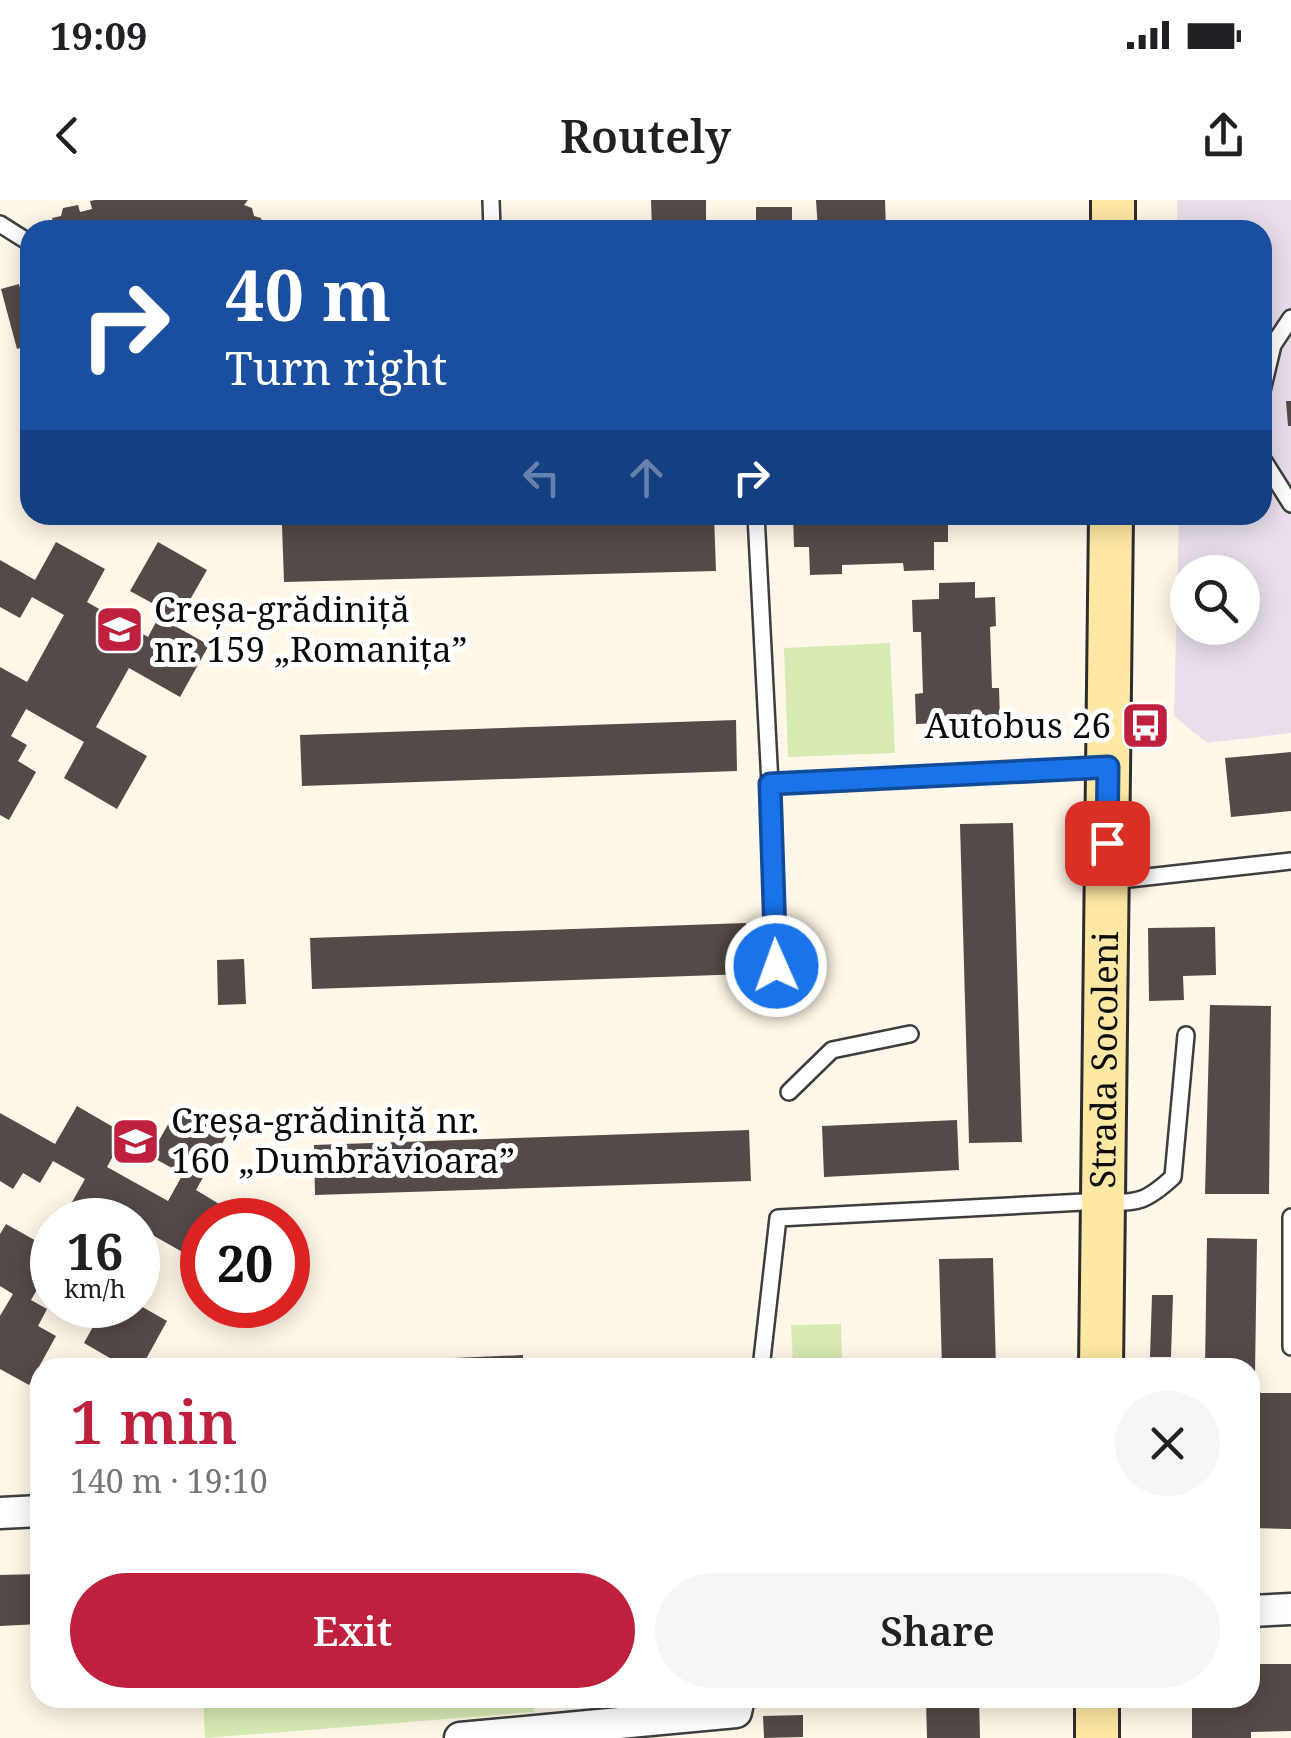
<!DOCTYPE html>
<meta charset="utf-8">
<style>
:root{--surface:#fff;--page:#f6f6f6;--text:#202124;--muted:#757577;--accent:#be203e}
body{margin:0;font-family:"Noto Serif",serif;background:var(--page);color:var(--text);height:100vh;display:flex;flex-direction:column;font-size:38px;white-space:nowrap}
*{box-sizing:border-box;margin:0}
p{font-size:32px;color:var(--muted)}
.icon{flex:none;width:55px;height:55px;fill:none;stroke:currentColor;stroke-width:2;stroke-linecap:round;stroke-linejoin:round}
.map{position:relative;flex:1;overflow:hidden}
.drawer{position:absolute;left:30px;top:1158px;width:1230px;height:350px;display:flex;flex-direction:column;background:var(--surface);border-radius:30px;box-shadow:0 5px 25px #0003}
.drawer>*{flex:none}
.guide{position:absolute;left:20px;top:20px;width:1252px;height:305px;border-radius:30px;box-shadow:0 5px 25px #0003;background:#1a4fa0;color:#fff;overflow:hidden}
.buttons{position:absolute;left:1170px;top:355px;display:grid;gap:20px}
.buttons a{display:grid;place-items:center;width:90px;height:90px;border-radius:50%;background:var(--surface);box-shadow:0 5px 25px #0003;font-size:50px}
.speed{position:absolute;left:30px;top:998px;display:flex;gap:20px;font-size:50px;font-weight:700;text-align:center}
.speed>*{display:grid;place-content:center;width:130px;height:130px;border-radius:50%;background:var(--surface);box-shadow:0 5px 25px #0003;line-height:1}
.speed small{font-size:25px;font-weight:400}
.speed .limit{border:15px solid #d22;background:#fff;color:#111}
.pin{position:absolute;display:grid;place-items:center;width:85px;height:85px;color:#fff;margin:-42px;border-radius:20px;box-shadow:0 5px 15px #0006}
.me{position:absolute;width:110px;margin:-55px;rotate:358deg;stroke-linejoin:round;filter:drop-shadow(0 0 8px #0008)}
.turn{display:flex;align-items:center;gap:35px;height:210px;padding:0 40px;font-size:45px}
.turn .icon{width:130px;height:130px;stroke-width:2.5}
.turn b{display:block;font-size:70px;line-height:85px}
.lanes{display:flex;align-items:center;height:95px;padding:0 40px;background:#0003;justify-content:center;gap:50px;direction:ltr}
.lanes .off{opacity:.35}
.round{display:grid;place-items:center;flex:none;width:105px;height:105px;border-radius:52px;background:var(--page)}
.head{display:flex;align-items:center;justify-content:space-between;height:170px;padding:0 40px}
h1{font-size:60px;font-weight:600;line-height:75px;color:var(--accent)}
.button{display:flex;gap:20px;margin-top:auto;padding:20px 40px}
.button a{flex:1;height:115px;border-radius:60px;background:var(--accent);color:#fff;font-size:40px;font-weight:600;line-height:115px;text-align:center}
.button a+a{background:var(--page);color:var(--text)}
.status{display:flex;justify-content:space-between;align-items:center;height:70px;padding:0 50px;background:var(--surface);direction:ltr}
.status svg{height:28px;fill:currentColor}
header{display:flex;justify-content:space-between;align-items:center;height:130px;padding:0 40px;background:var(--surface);font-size:45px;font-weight:600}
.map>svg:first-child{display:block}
</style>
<div class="status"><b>19:09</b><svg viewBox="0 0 49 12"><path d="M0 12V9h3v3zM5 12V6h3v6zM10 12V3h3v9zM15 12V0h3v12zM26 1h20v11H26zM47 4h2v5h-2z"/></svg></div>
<header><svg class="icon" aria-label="back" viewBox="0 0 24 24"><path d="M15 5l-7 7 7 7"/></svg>Routely<svg class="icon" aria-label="share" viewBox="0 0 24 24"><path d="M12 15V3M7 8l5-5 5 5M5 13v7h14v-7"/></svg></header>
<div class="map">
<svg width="1291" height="1538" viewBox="0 0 1291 1538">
<rect width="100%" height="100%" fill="#fff8e9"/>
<path fill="#e8dfeb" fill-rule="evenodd" d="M 1177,0 L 1291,0 L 1291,533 L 1207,543 L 1174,516 L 1179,315 L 1262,315 L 1262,30 L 1177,30 ZM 1188,372 L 1242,372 L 1242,428 L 1188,428 Z"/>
<path fill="#d7eab3" d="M 890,443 L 895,553 L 788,557 L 784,448 Z
M 841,1124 L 842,1161 L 793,1163 L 791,1125 Z
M 203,1498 L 534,1498 L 534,1512 L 205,1538 Z
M 571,1498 L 665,1498 L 572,1506 Z"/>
<path fill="#544a47" d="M 95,0 L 248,0 L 244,5 L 252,8 L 254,16 L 261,18 L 264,30 L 55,30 L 52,18 L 61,16 L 63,8 L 78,5 L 80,12 L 92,9 L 90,1 Z
M 651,0 L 706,0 L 706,30 L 652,30 Z
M 816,0 L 885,0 L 886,30 L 818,30 Z
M 756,7 L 792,7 L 792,30 L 756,30 Z
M 19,84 L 30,127 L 30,145 L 17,149 L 1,89 Z
M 1286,201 L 1291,201 L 1291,226 L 1288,226 Z
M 580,315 L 714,315 L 716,371 L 284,382 L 282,325 Z
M 793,315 L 948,315 L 948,342 L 934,342 L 934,370 L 904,371 L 903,363 L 842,365 L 842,374 L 810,375 L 809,347 L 794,347 Z
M 56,342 L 105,369 L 87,402 L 148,437 L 163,409 L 130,391 L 158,342 L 207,370 L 175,426 L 209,445 L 180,497 L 129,468 L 96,527 L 147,556 L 117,609 L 64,578 L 84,542 L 26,509 L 11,536 L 27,545 L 18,561 L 36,572 L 9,620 L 0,615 L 0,467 L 27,482 L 64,415 L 32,397 L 20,418 L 0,407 L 0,360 L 35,380 Z
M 975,382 L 975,398 L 995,397 L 996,426 L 990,427 L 992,488 L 999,488 L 1000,519 L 982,520 L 982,537 L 944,538 L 944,523 L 916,524 L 915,494 L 923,493 L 921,432 L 913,432 L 912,400 L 939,399 L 939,383 Z
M 736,520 L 737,571 L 302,586 L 300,535 Z
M 1291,552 L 1291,611 L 1231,617 L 1225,558 Z
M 1013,623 L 1022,942 L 969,943 L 960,624 Z
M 746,723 L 747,774 L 312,789 L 310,738 Z
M 1215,727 L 1216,775 L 1183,776 L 1184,800 L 1149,801 L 1148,728 Z
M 244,759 L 246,804 L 218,805 L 217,760 Z
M 1210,805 L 1271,806 L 1269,994 L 1205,994 Z
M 77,906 L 125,934 L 107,967 L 168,1001 L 183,974 L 150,956 L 178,907 L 227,935 L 196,990 L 229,1010 L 223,1020 L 202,1020 L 200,1062 L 149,1033 L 138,1053 L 138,1020 L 62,1020 L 85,979 L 53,961 L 40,983 L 23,973 L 13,989 L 0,981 L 0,913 L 55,944 Z
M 957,920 L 959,970 L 824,977 L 822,926 Z
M 749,930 L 751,981 L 315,995 L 314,945 Z
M 6,1024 L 47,1047 L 52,1037 L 52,1078 L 46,1074 L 31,1100 L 47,1109 L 38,1126 L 56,1136 L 29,1185 L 0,1169 L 0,1116 L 13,1094 L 0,1086 L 0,1034 Z
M 1207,1038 L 1257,1039 L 1255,1174 L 1250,1174 L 1250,1168 L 1205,1168 Z
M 993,1058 L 996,1168 L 942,1168 L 939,1059 Z
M 1152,1095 L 1173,1095 L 1171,1157 L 1150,1157 Z
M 105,1105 L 139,1105 L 167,1121 L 141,1168 L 127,1168 L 84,1143 Z
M 523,1155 L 523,1168 L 320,1168 L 320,1164 Z
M 1253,1193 L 1291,1193 L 1291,1329 L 1251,1328 Z
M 40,1374 L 40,1424 L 0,1426 L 0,1375 Z
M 1250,1464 L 1291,1464 L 1291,1531 L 1251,1532 L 1251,1538 L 1192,1538 L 1192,1498 L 1250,1498 Z
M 979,1498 L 980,1538 L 927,1538 L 926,1500 Z
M 803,1515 L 803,1537 L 764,1538 L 763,1516 Z"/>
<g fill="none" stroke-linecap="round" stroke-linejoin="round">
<defs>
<path id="lane" d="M 491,0 L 492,30
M 0,24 L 30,43
M 1262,191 L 1273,145 L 1291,118
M 1262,258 L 1291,304
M 756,315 L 770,584 L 777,803
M 770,584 L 1104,567
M 1111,681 L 1291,661
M 789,892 L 832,850 L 910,834
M 1291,1017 L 1291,1147
M 761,1168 L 778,1018 L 1103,1001 C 1137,1005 1148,1000 1173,977 L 1186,835"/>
<path id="street" d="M 0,1313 L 40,1311
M 1250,1411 L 1291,1409
M 460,1538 L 736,1512 L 739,1498"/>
<g id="secondary">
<path d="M 1113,0 L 1113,30"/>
<path id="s1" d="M 1101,1168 L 1111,315"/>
<path d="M 1097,1538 L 1097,1498"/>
</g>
</defs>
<use href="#lane" stroke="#3e3e3e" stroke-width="20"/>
<use href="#street" stroke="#3e3e3e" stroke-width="35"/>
<use href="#secondary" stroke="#2d2d2d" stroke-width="48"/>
<use href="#lane" stroke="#fff" stroke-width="15"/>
<use href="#street" stroke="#fff" stroke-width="30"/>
<use href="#secondary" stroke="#ffe8a4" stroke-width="42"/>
</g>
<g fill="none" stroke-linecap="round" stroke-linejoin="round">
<defs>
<path id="route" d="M 776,766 L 770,584 L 1108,567 L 1107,643"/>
</defs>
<use href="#route" stroke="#114b97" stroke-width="25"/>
<use href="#route" stroke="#1a73e8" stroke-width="18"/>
</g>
<defs>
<symbol id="school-square" viewBox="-11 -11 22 22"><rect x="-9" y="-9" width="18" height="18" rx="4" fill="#be203e" stroke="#fff"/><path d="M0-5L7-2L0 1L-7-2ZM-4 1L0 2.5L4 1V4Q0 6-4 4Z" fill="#fff"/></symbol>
<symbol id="bus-square" viewBox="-11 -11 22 22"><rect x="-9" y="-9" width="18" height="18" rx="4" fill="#be203e" stroke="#fff"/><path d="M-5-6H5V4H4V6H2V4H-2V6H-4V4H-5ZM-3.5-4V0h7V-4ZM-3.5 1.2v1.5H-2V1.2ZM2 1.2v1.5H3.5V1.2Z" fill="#fff"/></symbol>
</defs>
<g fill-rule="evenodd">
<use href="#school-square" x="92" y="402" width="55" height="55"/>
<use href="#bus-square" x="1118" y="498" width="55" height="55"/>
<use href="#school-square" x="108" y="914" width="55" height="55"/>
</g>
<g text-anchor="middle" stroke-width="10" stroke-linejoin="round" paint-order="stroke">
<g font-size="35" fill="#0b0b0b" stroke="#fff" text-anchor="start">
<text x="154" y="422">Creșa-grădiniță<tspan x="154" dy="40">nr. 159 „Romanița”</tspan></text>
<text x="1111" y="538" text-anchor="end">Autobus 26</text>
<text x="171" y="933">Creșa-grădiniță nr.<tspan x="171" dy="40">160 „Dumbrăvioara”</tspan></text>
</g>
<g font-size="35" fill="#0b0b0b" stroke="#fff">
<text dy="12" stroke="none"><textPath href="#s1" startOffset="308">Strada Socoleni</textPath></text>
</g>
</g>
</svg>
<div class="buttons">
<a><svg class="icon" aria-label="search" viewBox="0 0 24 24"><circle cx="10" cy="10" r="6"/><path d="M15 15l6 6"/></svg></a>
</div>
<div class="speed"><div>16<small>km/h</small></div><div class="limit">20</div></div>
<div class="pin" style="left:1107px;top:643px;background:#d93025"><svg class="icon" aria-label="arrive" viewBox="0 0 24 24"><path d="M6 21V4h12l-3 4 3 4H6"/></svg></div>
<svg class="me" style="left:776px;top:766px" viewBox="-20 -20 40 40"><circle r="17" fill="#1a73e8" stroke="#fff" stroke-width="3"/><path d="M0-11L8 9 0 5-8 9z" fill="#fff"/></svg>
<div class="guide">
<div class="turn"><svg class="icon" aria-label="right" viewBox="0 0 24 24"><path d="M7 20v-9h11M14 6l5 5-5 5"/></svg><div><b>40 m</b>Turn right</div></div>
<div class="lanes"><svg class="icon off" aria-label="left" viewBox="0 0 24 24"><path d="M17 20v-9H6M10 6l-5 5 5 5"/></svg><svg class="icon off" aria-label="ahead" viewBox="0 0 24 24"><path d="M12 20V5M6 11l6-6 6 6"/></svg><svg class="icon" aria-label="right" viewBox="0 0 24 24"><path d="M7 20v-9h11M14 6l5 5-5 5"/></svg></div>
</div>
<section class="drawer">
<div class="head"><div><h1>1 min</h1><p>140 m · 19:10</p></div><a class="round"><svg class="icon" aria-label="close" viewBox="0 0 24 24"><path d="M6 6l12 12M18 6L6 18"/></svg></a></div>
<div class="button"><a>Exit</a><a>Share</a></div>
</section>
</div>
